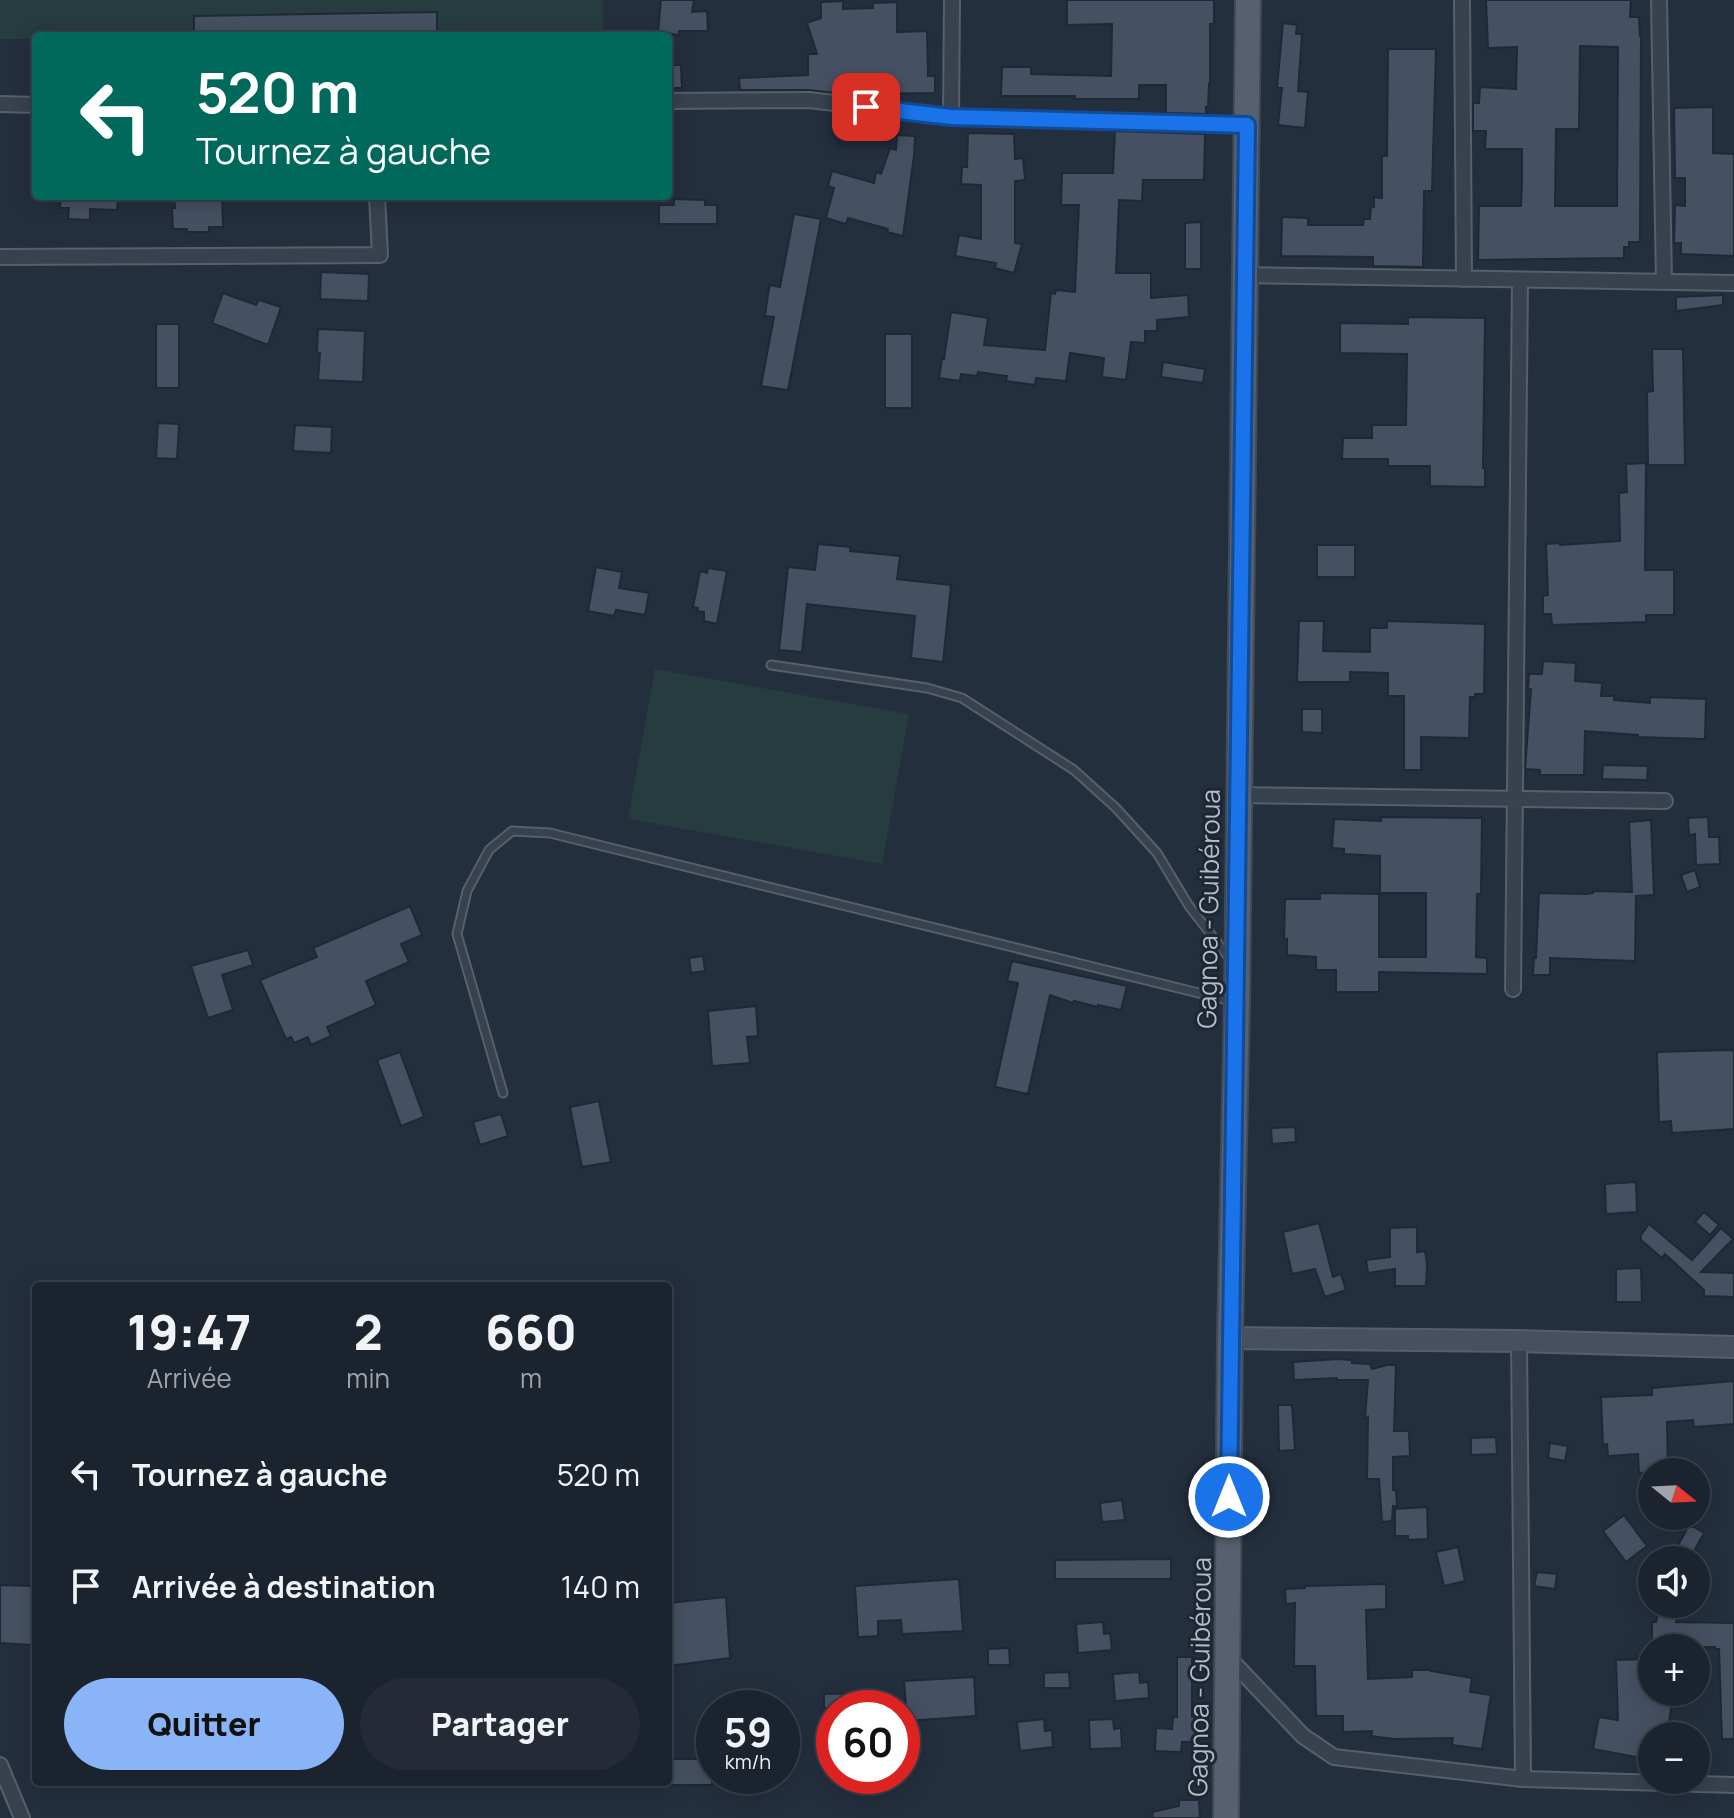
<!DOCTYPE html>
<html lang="fr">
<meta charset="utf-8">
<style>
:root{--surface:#1b232e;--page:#242b36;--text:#f1f3f6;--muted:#a0a4aa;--line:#39404a;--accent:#8ab4f8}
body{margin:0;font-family:Manrope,sans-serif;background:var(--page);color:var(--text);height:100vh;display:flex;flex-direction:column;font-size:30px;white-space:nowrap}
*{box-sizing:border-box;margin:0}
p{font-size:26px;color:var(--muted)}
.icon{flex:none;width:44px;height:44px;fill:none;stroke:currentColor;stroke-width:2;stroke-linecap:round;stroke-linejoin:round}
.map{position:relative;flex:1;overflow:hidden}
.sheet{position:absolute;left:32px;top:1282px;width:640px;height:504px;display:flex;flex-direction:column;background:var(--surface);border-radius:8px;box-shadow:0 4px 20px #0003,0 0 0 2px var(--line)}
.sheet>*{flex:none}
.hud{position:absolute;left:32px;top:32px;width:640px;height:168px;border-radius:8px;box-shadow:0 4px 20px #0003,0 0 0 2px var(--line);background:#00695c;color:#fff;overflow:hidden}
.needle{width:52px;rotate:108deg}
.fabs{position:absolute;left:1638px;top:1458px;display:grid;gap:16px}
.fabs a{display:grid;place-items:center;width:72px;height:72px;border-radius:50%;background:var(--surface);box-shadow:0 4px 20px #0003,0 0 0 2px var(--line);font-size:40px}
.speed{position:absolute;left:696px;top:1690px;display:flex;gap:16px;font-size:40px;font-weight:700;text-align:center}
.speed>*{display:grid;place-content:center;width:104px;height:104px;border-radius:50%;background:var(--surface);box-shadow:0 4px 20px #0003,0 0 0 2px var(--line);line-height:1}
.speed small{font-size:20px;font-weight:400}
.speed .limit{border:12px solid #d22;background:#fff;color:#111}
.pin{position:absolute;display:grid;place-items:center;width:68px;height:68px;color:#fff;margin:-34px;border-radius:16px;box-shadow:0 4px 12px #0006}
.me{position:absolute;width:88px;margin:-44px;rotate:0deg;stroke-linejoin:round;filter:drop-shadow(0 0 6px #0008)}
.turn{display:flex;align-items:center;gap:28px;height:168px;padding:0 32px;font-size:36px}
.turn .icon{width:104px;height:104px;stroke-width:2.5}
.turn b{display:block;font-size:56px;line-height:68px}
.eta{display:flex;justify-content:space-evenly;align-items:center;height:136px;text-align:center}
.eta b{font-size:48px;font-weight:800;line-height:56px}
.button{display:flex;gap:16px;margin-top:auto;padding:16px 32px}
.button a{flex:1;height:92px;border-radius:48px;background:var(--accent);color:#111;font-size:32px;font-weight:800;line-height:92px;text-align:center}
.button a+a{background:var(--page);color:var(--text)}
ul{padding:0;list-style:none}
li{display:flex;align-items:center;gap:24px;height:112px;padding:0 32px}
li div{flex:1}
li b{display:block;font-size:30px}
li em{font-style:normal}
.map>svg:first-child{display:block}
</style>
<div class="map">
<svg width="1734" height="1818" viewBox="0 0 1734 1818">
<rect width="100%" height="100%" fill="#242f3e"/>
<path fill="#263c3f" d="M 0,0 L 603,0 L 603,35 C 414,34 225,36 36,36 L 36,39 L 0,39 Z
M 655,669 L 909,714 L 882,864 L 628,819 Z"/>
<path fill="#455162" stroke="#1f2835" stroke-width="2" fill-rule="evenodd" d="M 661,0 L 694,0 L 692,12 L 707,11 L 708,31 L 679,31 L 679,35 L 658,32 Z
M 1067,0 L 1214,0 L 1214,24 L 1210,24 L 1210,84 L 1209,84 L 1208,107 L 1206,107 L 1206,114 L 1166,113 L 1166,85 L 1139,85 L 1139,99 L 1075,99 L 1075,96 L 1001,96 L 1002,67 L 1031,67 L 1031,74 L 1111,76 L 1112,24 L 1067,25 Z
M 1486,0 L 1631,0 L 1630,17 L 1639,17 L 1640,36 L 1641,36 L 1640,242 L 1629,242 L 1629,247 L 1624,247 L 1624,258 L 1478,260 L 1479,206 L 1521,206 L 1522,181 L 1522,149 L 1485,149 L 1486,131 L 1473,131 L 1473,103 L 1479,103 L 1480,87 L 1516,89 L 1517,47 L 1488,48 ZM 1580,46 L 1618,47 L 1617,206 L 1555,206 L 1556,129 L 1579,129 Z
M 843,1 L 843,9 L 873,8 L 873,3 L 897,2 L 897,32 L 927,31 L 928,76 L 935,76 L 935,93 L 861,94 L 861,96 L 809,90 L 740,90 L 739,78 L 808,75 L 808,54 L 817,54 L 807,23 L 821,18 L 821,2 Z
M 437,12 L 437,34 L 194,36 L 194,16 Z
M 1283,23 L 1297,25 L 1296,34 L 1302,34 L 1298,91 L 1308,92 L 1305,128 L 1278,125 L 1282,88 L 1277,88 Z
M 1388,49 L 1436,49 L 1432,191 L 1424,191 L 1423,267 L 1373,266 L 1373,257 L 1281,256 L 1282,217 L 1308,218 L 1308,225 L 1363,225 L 1364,219 L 1370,219 L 1371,206 L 1374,207 L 1374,197 L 1382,198 L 1382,156 L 1387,156 Z
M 668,65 L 681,65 L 682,88 L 668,88 Z
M 1713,107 L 1713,153 L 1734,154 L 1734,256 L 1681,254 L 1681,243 L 1674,243 L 1675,205 L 1685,206 L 1685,178 L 1675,178 L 1674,108 Z
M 1115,131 L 1205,134 L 1204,180 L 1143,180 L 1142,201 L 1119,200 L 1116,273 L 1151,273 L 1151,298 L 1188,295 L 1189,317 L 1157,320 L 1157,331 L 1145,331 L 1145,343 L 1131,342 L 1126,380 L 1102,377 L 1104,358 L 1070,353 L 1066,381 L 1036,378 L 1035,385 L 1006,381 L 1007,376 L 978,372 L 977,376 L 961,374 L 960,381 L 939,378 L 942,359 L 944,359 L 951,312 L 988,318 L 984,345 L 1045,350 L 1051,293 L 1055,294 L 1056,290 L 1075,292 L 1079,205 L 1061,205 L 1062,173 L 1113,173 Z
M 968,133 L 1014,134 L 1015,159 L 1023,158 L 1025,180 L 1015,181 L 1015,243 L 1022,244 L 1014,273 L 995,268 L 996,263 L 955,256 L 959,235 L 981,239 L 981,185 L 961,184 L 962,167 L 967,167 Z
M 897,135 L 915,136 L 914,156 L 903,236 L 887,232 L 888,229 L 848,218 L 846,224 L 826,218 L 834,188 L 828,186 L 832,171 L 874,183 L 876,172 L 881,174 L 890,148 L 896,150 Z
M 61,196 L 118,196 L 117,210 L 90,209 L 90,220 L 68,219 L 69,208 L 60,208 Z
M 174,196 L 222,196 L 223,227 L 209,227 L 209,232 L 187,232 L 187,229 L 173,229 L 172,208 L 175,208 Z
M 674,199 L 705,200 L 705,205 L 717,205 L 717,224 L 659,224 L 659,205 L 674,205 Z
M 794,214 L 821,219 L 788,390 L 761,386 L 774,317 L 765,316 L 768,294 L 770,285 L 780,287 Z
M 1201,222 L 1201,269 L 1185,269 L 1185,223 Z
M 321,272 L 369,274 L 368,301 L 320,299 Z
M 223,293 L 256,305 L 259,300 L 281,307 L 268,345 L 212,323 Z
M 1723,295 L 1723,305 L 1676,311 L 1676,297 Z
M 1408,317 L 1485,318 L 1483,468 L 1485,468 L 1485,487 L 1430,486 L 1430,466 L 1388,466 L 1388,459 L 1342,459 L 1343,438 L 1372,438 L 1372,425 L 1406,425 L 1407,354 L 1340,353 L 1340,323 L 1408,324 Z
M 156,324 L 179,324 L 179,388 L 156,388 Z
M 318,329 L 365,331 L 363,382 L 318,380 L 320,353 L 317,353 Z
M 885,334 L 912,334 L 912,408 L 885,408 Z
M 1652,349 L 1683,349 L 1685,465 L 1648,465 L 1647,392 L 1653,391 Z
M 1163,362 L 1205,369 L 1203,383 L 1161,377 Z
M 158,423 L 179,424 L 177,459 L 156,458 Z
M 295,425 L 332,427 L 331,453 L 293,451 Z
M 1646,463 L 1645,570 L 1674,570 L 1674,615 L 1646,615 L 1646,622 L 1552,625 L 1551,614 L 1543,614 L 1543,596 L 1548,595 L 1546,544 L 1560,543 L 1560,545 L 1620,541 L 1619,493 L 1627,492 L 1626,464 Z
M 818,544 L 850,547 L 850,551 L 900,556 L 897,579 L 951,585 L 943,662 L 911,658 L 915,616 L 807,604 L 802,652 L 779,650 L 788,567 L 815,570 Z
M 1317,545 L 1355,545 L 1355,577 L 1317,577 Z
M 596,567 L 622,572 L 619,588 L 649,593 L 645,615 L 616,610 L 614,616 L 588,611 Z
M 708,568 L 727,571 L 717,624 L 704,621 L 704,612 L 697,611 L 698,608 L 693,607 L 700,571 L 707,573 Z
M 1299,621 L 1324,621 L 1323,651 L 1370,652 L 1370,628 L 1387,628 L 1387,621 L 1485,624 L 1484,694 L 1475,694 L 1475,697 L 1470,697 L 1469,738 L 1421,737 L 1421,770 L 1404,770 L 1404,696 L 1388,696 L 1388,673 L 1350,672 L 1350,682 L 1297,682 Z
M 1543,661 L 1576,663 L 1575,681 L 1602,683 L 1601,696 L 1614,696 L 1614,700 L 1650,703 L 1650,697 L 1706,699 L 1705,739 L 1638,737 L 1638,735 L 1585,731 L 1584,775 L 1540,775 L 1540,770 L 1525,769 L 1531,689 L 1528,689 L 1529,674 L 1542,674 Z
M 1302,709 L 1322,709 L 1322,733 L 1302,732 Z
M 1603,765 L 1648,766 L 1647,780 L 1602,779 Z
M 1381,817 L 1482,818 L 1481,894 L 1477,894 L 1476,957 L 1487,958 L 1487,974 L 1379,972 L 1379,992 L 1336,992 L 1336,970 L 1316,970 L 1316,957 L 1287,955 L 1287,939 L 1284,940 L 1285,899 L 1320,899 L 1320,893 L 1379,894 L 1379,957 L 1426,957 L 1426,893 L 1380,893 L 1380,856 L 1344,854 L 1344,849 L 1332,848 L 1334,819 L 1381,821 Z
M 1708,817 L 1709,837 L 1719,837 L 1720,864 L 1696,865 L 1695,834 L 1689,835 L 1688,818 Z
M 1651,820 L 1654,895 L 1636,896 L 1635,961 L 1550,958 L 1550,975 L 1533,975 L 1534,958 L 1536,958 L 1539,893 L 1587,894 L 1593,893 L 1593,891 L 1632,892 L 1629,822 Z
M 1695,870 L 1700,887 L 1687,892 L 1681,875 Z
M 410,906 L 422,935 L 401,944 L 409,962 L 366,981 L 376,1005 L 327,1027 L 331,1036 L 311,1045 L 308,1037 L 294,1043 L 291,1037 L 286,1039 L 260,980 L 317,957 L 313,948 Z
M 248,950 L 253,965 L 222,975 L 233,1010 L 208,1018 L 191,966 Z
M 703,956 L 705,971 L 691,973 L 689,958 Z
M 1012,961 L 1127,986 L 1121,1010 L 1098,1005 L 1098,1007 L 1074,1001 L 1073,1003 L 1050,995 L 1028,1094 L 995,1087 L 1018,983 L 1007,981 Z
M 756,1006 L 758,1036 L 747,1037 L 750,1063 L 712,1066 L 708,1011 Z
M 1730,1050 L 1734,1051 L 1734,1129 L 1672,1133 L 1671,1121 L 1659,1122 L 1657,1052 Z
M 400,1052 L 424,1117 L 401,1126 L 377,1060 Z
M 599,1101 L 611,1162 L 582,1167 L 570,1107 Z
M 501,1114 L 508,1136 L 480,1145 L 473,1122 Z
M 1295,1127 L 1296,1142 L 1272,1144 L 1271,1128 Z
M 1636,1182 L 1637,1212 L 1606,1214 L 1605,1184 Z
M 1704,1212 L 1719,1225 L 1710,1235 L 1695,1222 Z
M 1319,1223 L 1333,1277 L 1341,1274 L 1346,1290 L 1325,1297 L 1315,1269 L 1292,1274 L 1283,1232 Z
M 1649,1224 L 1692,1260 L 1721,1228 L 1733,1239 L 1701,1272 L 1734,1273 L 1734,1297 L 1704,1296 L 1704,1290 L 1665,1254 L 1662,1258 L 1641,1240 L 1641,1235 Z
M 1417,1227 L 1417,1252 L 1425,1251 L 1427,1264 L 1426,1286 L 1395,1286 L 1395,1269 L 1368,1273 L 1366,1260 L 1390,1257 L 1390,1228 Z
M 1641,1268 L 1642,1302 L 1616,1302 L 1616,1269 Z
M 1337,1359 L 1352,1360 L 1352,1363 L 1370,1364 L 1372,1369 L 1387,1365 L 1396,1365 L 1394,1431 L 1409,1431 L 1410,1456 L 1393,1457 L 1393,1490 L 1396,1490 L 1397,1506 L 1393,1506 L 1392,1521 L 1382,1522 L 1379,1479 L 1367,1479 L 1368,1417 L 1365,1419 L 1368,1380 L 1337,1380 L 1337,1378 L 1294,1380 L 1293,1362 Z
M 1734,1381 L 1734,1424 L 1694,1427 L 1693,1420 L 1667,1422 L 1668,1472 L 1639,1473 L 1638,1454 L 1608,1456 L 1607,1444 L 1603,1445 L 1601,1397 L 1652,1395 L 1652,1388 Z
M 1278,1405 L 1292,1405 L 1295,1450 L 1279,1451 Z
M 1496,1437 L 1497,1454 L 1471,1455 L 1471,1438 Z
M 1550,1443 L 1568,1446 L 1565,1461 L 1548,1458 Z
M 1122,1500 L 1125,1520 L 1102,1522 L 1100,1503 Z
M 1427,1507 L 1428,1539 L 1408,1540 L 1408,1536 L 1395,1536 L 1395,1509 Z
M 1624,1515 L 1647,1546 L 1626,1562 L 1603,1531 Z
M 1688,1527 L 1694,1527 L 1704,1533 L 1689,1560 L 1670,1560 Z
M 1458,1547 L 1465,1581 L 1444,1586 L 1436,1552 Z
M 1171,1559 L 1171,1579 L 1055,1579 L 1055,1560 Z
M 1537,1572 L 1557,1574 L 1555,1589 L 1534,1586 Z
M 959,1579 L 963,1631 L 902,1634 L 901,1620 L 878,1621 L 878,1636 L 858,1637 L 855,1586 Z
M 1386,1584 L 1386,1609 L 1366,1610 L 1368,1679 L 1412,1677 L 1412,1670 L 1431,1670 L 1431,1671 L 1472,1678 L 1470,1692 L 1491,1695 L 1482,1749 L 1452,1745 L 1453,1738 L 1394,1739 L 1371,1736 L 1372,1731 L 1343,1732 L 1343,1716 L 1316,1716 L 1315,1666 L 1294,1666 L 1295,1603 L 1286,1604 L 1285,1589 L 1305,1588 L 1305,1586 Z
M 0,1585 L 35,1586 L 31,1645 L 0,1643 Z
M 726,1597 L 730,1658 L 668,1666 L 668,1603 Z
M 1660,1604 L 1680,1604 L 1676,1622 L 1734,1623 L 1734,1739 L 1722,1739 L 1719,1649 L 1715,1649 L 1715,1647 L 1652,1648 L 1652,1622 L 1656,1622 Z
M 1103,1622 L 1104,1634 L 1110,1633 L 1112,1650 L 1078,1653 L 1076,1624 Z
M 1009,1648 L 1010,1665 L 988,1665 L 988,1649 Z
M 1177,1657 L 1192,1657 L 1192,1717 L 1196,1717 L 1196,1742 L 1182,1742 L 1181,1752 L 1155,1751 L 1156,1728 L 1172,1729 L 1173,1717 L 1177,1717 Z
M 1651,1659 L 1652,1700 L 1672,1703 L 1667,1736 L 1652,1736 L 1652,1760 L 1593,1749 L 1599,1717 L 1618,1720 L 1616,1660 Z
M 1069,1672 L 1070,1688 L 1044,1688 L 1044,1673 Z
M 1139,1672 L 1140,1683 L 1148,1682 L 1149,1698 L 1115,1701 L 1113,1674 Z
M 974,1677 L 976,1716 L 907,1721 L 904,1681 Z
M 879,1693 L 880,1708 L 824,1708 L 824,1694 Z
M 1044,1719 L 1045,1731 L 1052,1730 L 1053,1747 L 1020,1751 L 1017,1722 Z
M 1113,1719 L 1114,1729 L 1121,1728 L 1122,1748 L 1090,1749 L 1089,1720 Z
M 668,1759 L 713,1759 L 712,1785 L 668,1785 Z
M 1179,1800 L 1199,1800 L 1200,1818 L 1153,1818 L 1152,1812 L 1179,1806 Z"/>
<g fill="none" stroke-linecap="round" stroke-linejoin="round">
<defs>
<path id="lane" d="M 771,665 L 927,688 L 962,698 L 1074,770 L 1116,808 L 1157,853 L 1189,906 L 1230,959
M 503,1093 L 457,934 L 467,891 L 489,850 L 512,831 L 550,833 L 1231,1001"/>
<path id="street" d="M 1462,0 L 1464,279
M 1659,0 L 1664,282
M 668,101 L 809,100 L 951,117 L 1247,125
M 0,104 L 36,105
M 951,117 L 952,0
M 0,257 L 380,255 L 377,196
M 1244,275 L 1734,283
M 1239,795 L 1665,801
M 1513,989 L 1520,280
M 1519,1341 L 1523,1779
M 1228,1657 L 1303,1736 L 1334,1757 L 1523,1779 L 1734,1785
M 0,1765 L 22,1818"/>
<path id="secondary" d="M 1230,1338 L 1519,1341 L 1734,1347"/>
<path id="primary" d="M 1226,1818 L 1230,1338 L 1237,1002 L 1248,0"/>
</defs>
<use href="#lane" stroke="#565f6c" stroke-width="11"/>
<use href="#street" stroke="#565f6c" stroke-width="18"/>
<use href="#secondary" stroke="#565f6c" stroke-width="24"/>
<use href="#primary" stroke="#414a57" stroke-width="28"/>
<use href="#lane" stroke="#38414e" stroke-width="7"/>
<use href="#street" stroke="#38414e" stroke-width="14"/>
<use href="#secondary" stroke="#465061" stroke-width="20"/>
<use href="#primary" stroke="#56606e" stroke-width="24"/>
</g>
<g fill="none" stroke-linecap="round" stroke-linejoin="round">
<defs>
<path id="route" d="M 866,107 L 951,117 L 1247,125 L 1229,1497"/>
</defs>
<use href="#route" stroke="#114b97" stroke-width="20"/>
<use href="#route" stroke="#1a73e8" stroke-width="14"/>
</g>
<g text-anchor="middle" stroke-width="6" stroke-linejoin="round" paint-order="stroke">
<g font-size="26" fill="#b4bcc9" stroke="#1d2633">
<text transform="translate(1209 909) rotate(-89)" y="9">Gagnoa - Guibéroua</text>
<text transform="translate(1200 1677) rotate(-89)" y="9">Gagnoa - Guibéroua</text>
</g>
</g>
</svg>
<div class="fabs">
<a><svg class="needle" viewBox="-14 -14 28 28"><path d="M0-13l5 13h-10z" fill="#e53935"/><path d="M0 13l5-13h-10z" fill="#a0a4aa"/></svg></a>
<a><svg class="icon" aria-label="sound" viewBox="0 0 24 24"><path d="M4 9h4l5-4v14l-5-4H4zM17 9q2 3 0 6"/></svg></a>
<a>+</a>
<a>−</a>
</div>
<div class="speed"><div>59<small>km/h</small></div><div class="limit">60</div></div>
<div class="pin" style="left:866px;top:107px;background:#d93025"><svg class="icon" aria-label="arrive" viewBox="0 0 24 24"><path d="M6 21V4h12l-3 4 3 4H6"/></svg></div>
<svg class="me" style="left:1229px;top:1497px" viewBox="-20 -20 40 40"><circle r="17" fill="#1a73e8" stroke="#fff" stroke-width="3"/><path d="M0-11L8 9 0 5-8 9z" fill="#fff"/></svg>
<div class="hud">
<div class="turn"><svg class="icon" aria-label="left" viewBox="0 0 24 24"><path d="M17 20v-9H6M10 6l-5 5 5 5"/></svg><div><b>520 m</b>Tournez à gauche</div></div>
</div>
<section class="sheet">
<div class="eta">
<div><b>19:47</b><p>Arrivée</p></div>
<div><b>2</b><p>min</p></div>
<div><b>660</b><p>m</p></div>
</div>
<ul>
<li><svg class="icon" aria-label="left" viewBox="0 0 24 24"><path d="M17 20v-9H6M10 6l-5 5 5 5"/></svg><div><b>Tournez à gauche</b></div><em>520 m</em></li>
<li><svg class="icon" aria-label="arrive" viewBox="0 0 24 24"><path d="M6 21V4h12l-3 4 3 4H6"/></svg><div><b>Arrivée à destination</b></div><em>140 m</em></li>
</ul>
<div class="button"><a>Quitter</a><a>Partager</a></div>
</section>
</div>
